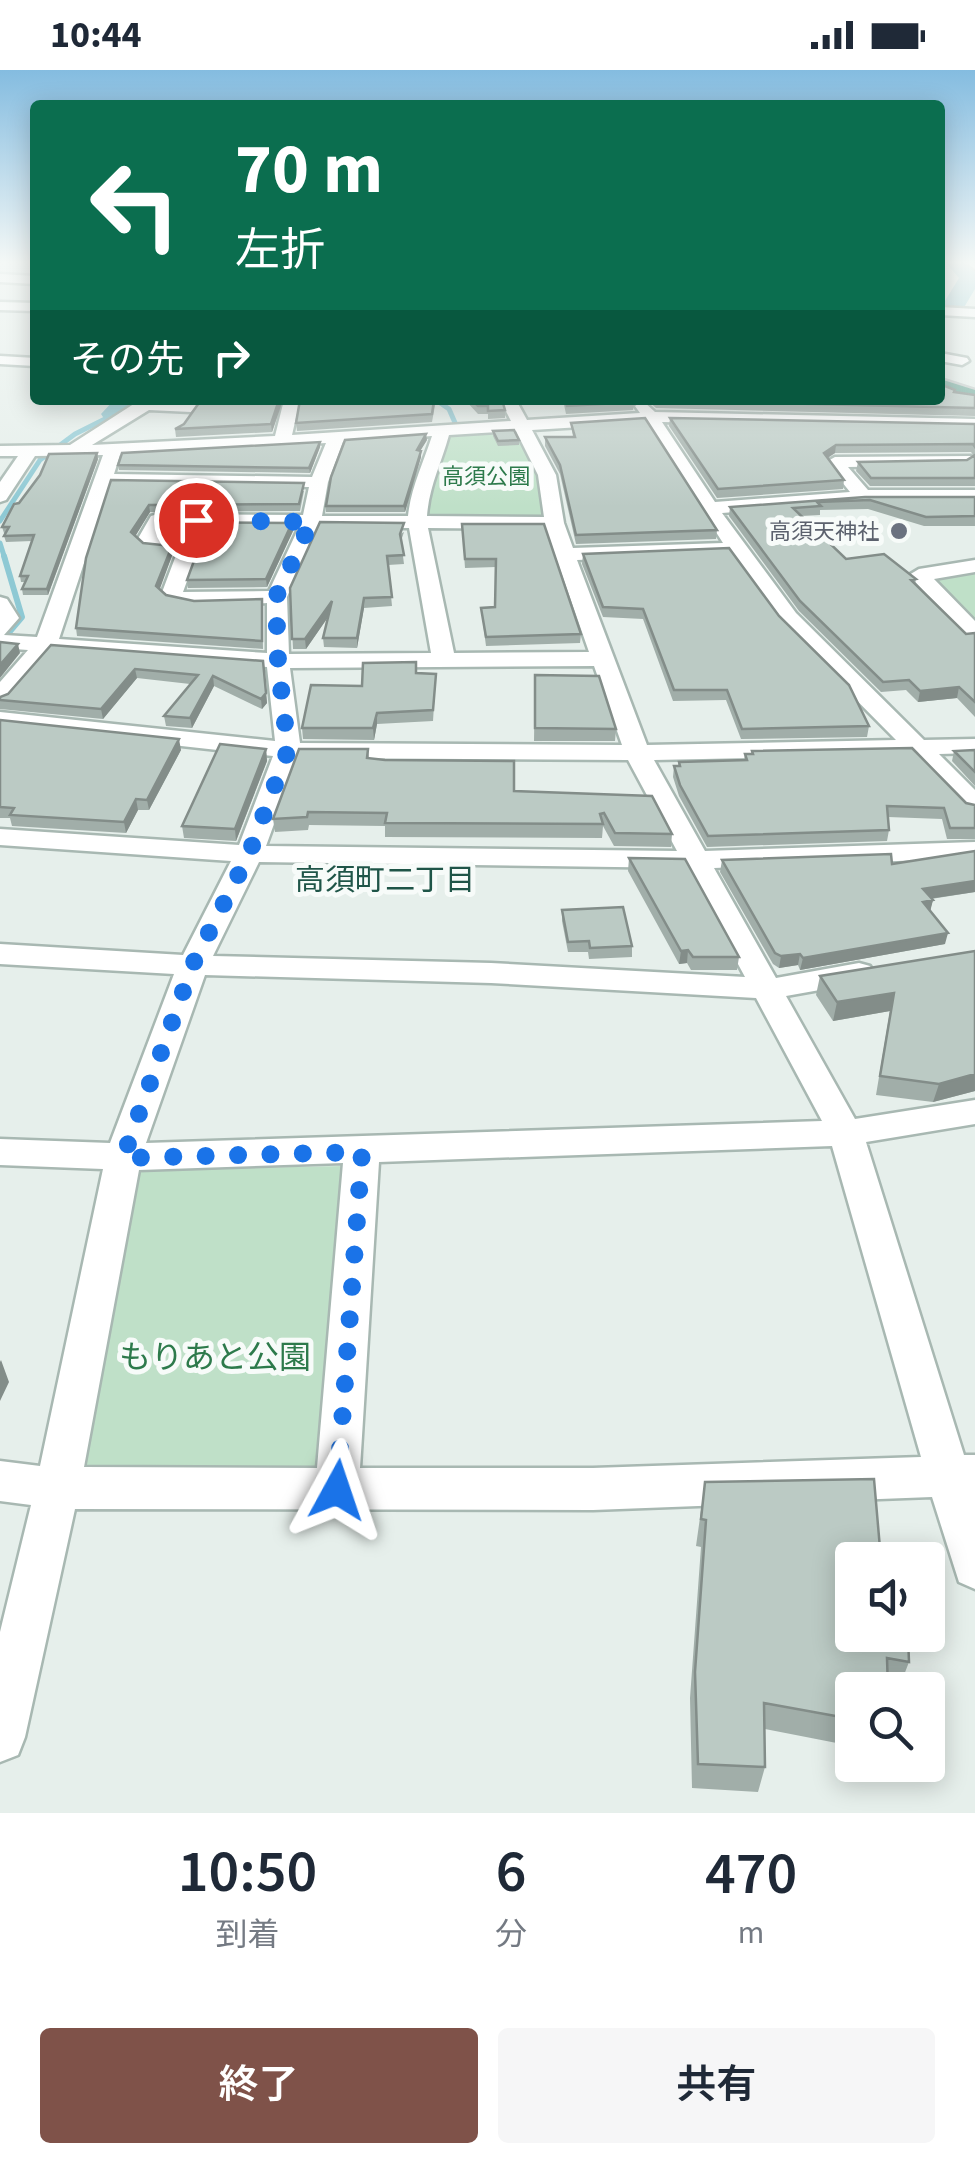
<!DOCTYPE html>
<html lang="ja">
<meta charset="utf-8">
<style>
:root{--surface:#fff;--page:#f6f6f7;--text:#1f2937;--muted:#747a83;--accent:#7f5249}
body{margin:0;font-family:"Source Sans 3","Noto Sans JP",sans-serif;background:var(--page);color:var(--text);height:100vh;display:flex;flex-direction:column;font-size:38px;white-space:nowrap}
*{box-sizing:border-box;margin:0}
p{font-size:32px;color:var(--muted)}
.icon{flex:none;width:55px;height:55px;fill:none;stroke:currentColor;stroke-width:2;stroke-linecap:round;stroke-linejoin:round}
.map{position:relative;height:1743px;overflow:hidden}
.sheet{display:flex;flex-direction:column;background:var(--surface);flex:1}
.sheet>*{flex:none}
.guide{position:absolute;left:30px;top:30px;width:915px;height:305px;border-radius:10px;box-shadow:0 5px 25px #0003;background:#0b6e4f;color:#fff;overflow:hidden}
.tools{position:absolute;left:835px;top:1472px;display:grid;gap:20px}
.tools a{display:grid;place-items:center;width:110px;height:110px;border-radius:10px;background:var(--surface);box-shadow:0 5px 25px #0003;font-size:50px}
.pin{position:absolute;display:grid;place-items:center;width:85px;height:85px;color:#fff;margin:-42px;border:5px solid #fff;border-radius:50%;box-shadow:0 2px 10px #0007}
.me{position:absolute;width:110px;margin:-55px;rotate:5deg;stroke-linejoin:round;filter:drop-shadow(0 0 8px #0008)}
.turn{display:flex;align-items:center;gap:35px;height:210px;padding:0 40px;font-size:45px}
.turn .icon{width:130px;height:130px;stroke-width:2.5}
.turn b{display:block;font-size:70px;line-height:85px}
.then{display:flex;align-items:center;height:95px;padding:0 40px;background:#0003;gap:20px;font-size:38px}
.eta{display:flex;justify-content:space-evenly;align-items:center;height:170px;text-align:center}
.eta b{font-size:60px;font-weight:600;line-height:70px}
.action{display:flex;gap:20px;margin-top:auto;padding:20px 40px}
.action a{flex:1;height:115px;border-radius:10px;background:var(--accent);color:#fff;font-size:40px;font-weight:600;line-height:115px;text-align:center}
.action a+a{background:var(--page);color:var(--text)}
.status{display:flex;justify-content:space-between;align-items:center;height:70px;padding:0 50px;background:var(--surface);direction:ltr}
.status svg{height:28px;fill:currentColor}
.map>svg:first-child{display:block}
</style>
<div class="status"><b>10:44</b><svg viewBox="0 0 49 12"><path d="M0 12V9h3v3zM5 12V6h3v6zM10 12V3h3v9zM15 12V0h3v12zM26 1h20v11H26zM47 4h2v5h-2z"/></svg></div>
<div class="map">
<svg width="975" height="1743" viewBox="0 0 975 1743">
<rect width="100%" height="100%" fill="#e6efeb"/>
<path fill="#bfe0c8" d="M 510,362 L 518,364 L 536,404 L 547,447 L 425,446 C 428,417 440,395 450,367 Z
M 975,500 L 975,559 L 927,507 Z
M 343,1096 L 315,1397 L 81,1400 L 140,1100 Z"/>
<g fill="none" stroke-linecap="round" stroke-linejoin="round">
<path stroke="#8ec9d4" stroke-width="5" d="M 436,330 L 449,339 L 456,355
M 0,451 L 40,390 L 75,364 L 115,344
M 0,473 L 5,489"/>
<path stroke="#8ec9d4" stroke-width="6" d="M 0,573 L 22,547 L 4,486"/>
<path fill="#8ec9d4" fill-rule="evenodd" d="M 946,193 L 969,193 L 975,199 L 975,219 L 960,244 L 952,246 L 940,239 L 959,208 Z
M 114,330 L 144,330 C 134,345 123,355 105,350 L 101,344 Z"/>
<defs>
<path id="minor" d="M 966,193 L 975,193 L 975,199 Z
M 0,204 L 35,206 L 35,214 L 0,212 Z
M 0,232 L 35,233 L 35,241 L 0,240 Z
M 940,237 L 975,239 L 975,247 L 940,245 Z
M 940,283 L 967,288 L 969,291 L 962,295 L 940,291 Z
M 0,286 L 35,288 L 35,296 L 0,294 Z
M 140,330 L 203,330 L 191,342 L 149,340 L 92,375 L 275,366 L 284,330 L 300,330 L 292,365 L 511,351 L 500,330 L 516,330 L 527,350 L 640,343 L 635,336 L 643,331 L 655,342 L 975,349 L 975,359 L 662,352 L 715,432 L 850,422 L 826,392 L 835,387 L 971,386 L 974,390 L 965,395 L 848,397 L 868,420 L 975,420 L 975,432 L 863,432 L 722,443 L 796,543 L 924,670 L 975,669 L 975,683 L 939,684 L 975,720 L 975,743 L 966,741 L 911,685 L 654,690 L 705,781 L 975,772 L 975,788 L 714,798 L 776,908 L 859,893 L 870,896 L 874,903 L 870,910 L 859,913 L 786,926 L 855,1049 L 975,1030 L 975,1054 L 866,1072 L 964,1385 L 975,1385 L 975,1519 L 959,1512 L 932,1427 L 593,1440 L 75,1439 L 25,1667 L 18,1685 L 0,1692 L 0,1562 L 31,1435 L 0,1431 L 0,1391 L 40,1396 L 103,1099 L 0,1095 L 0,1069 L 110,1073 L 174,904 L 0,894 L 0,874 L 183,885 L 231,791 L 0,775 L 0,759 L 239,775 L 273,686 L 0,656 L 0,642 L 275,671 L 267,597 L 51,581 L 8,632 L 0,634 L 0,612 L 28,580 L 0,578 L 0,527 L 7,529 L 19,548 L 4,565 L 37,567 L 103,385 L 35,386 L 6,430 L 0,432 L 0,412 L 18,386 L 0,386 L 0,376 L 70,375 ZM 646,353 L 723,473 L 573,478 L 564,453 L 556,405 L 532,360 ZM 516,361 L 538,405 L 544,447 L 427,446 C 429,417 441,394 449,365 ZM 432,366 C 423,394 411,417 408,446 L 322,446 L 328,412 L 343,372 ZM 326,373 L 312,407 L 114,404 L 120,385 ZM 110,414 L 309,417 L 303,445 L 158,444 L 151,446 L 136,472 L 146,478 L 178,480 L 161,525 C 178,542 241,534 267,533 L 267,583 L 59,569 ZM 164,456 L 299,457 L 269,521 L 183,522 L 199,478 L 188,469 L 159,466 ZM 318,457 L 409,458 L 431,583 L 289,584 L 287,527 ZM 428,458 L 546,459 L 589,582 L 454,583 ZM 730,484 L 780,553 L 896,670 L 647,675 L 577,490 ZM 594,596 L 622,675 L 300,673 L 290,598 ZM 298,688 L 628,690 L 677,781 L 266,776 ZM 259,792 L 686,798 L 745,907 L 491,893 L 213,886 ZM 205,905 L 491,913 L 756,928 L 822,1051 L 146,1073 ZM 832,1076 L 921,1387 L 593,1398 L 360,1398 L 379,1092 ZM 343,1093 L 317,1398 L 84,1397 L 139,1100 Z
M 975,490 L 975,502 L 934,509 L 975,551 L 975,571 L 967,569 L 909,505 L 919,499 Z"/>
<path id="major" d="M 940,309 L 975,320 L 975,330 L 940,319 Z"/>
</defs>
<use href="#minor" stroke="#a8b8b2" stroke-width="5"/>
<use href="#major" stroke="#c2cac8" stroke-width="5"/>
<use href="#minor" fill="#fff" fill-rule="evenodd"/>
<use href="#major" fill="#6aa596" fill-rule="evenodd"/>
</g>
<path fill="#a1aea9" d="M 955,323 L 975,325 L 975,346 L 656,338 L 647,330 L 940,330 Z
M 283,330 L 272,362 L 176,367 L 175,359 L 184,354 Z
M 300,330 L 436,330 L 432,352 L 297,361 L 296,353 Z
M 465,330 L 502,330 L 505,340 L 505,348 L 488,349 L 488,344 L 478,344 Z
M 563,330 L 638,330 L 634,333 L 633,340 L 566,344 Z
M 670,348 L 975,354 L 975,416 L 870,416 L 856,401 L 858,392 L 967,390 L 974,386 L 971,382 L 835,383 L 828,388 L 844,410 L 843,419 L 717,428 L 669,356 Z
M 571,353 L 717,460 L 716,469 L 576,474 L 560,404 L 545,376 L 545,367 L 573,367 Z
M 493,361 L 519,370 L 519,375 L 498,376 L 493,366 Z
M 427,370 L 420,381 L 421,387 L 405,442 L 326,442 L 326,436 Z
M 320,377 L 310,403 L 119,400 L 118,395 Z
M 98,389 L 48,525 L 23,525 L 22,519 L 25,512 L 21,512 L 20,506 L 32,471 L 6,472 L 4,466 L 6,463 L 4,463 L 2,457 L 19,433 Z
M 111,410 L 304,421 L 300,441 L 150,442 L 135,466 L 143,473 L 173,483 L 159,519 L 166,525 L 194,531 L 262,529 L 263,579 L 77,566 L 76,558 Z
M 865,427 L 975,427 L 975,456 L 924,456 L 868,439 L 820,440 L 820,445 L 801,446 L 846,489 L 916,509 L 915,514 L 966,564 L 975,563 L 975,647 L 957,628 L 918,632 L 906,620 L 881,622 L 799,541 L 729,446 L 730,437 Z
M 292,453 L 293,461 L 267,517 L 188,518 L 187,510 L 200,474 L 188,465 L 165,463 L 164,455 Z
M 462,454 L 581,564 L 580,573 L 486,576 L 481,538 L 495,537 L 496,497 L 465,498 Z
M 404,462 L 401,471 L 404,494 L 388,495 L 392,536 L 364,538 L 357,578 L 324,577 L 323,568 L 328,547 L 306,579 L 293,579 L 290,518 Z
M 583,484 L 779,546 L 869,656 L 867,667 L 741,669 L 726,630 L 673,631 L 643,549 L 603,547 L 582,494 Z
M 51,575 L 263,591 L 267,633 L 262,639 L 214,616 L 192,658 L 166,656 L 164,646 L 190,614 L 137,608 L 103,649 L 0,639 L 0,630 L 8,624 Z
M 416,603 L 436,604 L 433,651 L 377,654 L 374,670 L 303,669 L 302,658 L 362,616 Z
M 535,605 L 616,659 L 615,671 L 534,671 Z
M 0,650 L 181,680 L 149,740 L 138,740 L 126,763 L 12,756 L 10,748 L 0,748 Z
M 266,679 L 267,691 L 236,771 L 184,768 L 182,756 Z
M 368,679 L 369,688 L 514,721 L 652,726 L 672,764 L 671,777 L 614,776 L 603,756 L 602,768 L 385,767 L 385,756 L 309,755 L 308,760 L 275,762 L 273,749 Z
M 975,680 L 975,716 L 952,691 L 954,681 Z
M 752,681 L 975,735 L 975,769 L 947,769 L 942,749 L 888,747 L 889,760 L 887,771 L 707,777 L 679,726 L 673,707 L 674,696 L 678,696 L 679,692 L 744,690 L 745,684 L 752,684 Z
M 975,781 L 975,822 L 931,829 L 933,830 L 930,840 L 945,874 L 800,900 L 798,895 L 779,898 L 773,894 L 720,802 L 722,790 L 892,794 Z
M 629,788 L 739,887 L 737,900 L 691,900 L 687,893 L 679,894 L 628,801 Z
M 562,840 L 632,876 L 632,887 L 589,889 L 588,882 L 568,882 L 562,851 Z
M 975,881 L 975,1021 L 933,1032 L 876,1025 L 890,941 L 833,951 L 816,925 L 820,906 Z
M 705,1412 L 881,1490 L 909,1592 L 899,1618 L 888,1616 L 852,1620 L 852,1676 L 765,1659 L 765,1697 L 758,1722 L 692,1718 L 690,1628 L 701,1477 L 696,1476 Z"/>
<path fill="#838d89" d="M 279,330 L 283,330 L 272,362 L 271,354 Z
M 426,364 L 427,370 L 417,386 L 417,380 Z
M 320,372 L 320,377 L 310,403 L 309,398 Z
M 836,375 L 835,383 L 822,391 L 824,383 Z
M 421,381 L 421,387 L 405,442 L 404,436 Z
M 97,383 L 98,389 L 48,525 L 47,519 Z
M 149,435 L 150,442 L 133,470 L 131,462 Z
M 292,453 L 293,461 L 267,517 L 266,509 Z
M 172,476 L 173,483 L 158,524 L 156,516 Z
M 364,528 L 364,538 L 357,578 L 357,568 Z
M 332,531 L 333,540 L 306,579 L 305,569 Z
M 18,574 L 20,583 L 0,608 L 0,595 Z
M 135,599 L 137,608 L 103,649 L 101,639 Z
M 213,606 L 214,616 L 192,658 L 190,648 Z
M 959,617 L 957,628 L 918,632 L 920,621 Z
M 266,623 L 267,633 L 262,639 L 261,629 Z
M 377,643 L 377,654 L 374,670 L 373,658 Z
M 179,669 L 181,680 L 149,740 L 147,730 Z
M 266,679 L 267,691 L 236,771 L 235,759 Z
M 136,729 L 138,740 L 126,763 L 124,752 Z
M 975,811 L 975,822 L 921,830 L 923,819 Z
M 933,830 L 930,842 L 923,832 Z
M 948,863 L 945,874 L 800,900 L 803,888 Z
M 688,880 L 687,893 L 679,894 L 681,881 Z
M 800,884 L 798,895 L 779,898 L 781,886 Z
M 894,923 L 890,941 L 833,951 L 837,932 Z
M 975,1004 L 975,1021 L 933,1032 L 939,1014 Z
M 1,1290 L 9,1312 L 0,1331 L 0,1292 Z"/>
<path fill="#bbcac4" stroke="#838d89" stroke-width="2.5" d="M 940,314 L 955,320 L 954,322 L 975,325 L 975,338 L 657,330 L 940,330 Z
M 201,330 L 279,330 L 271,354 L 175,359 L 184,354 Z
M 300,330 L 434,330 L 432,344 L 296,353 Z
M 472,330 L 502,330 L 505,340 L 488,341 L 488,336 L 478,336 Z
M 565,330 L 634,330 L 634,332 L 567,336 Z
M 645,348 L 717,460 L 576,465 L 560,395 L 545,367 L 575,367 L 571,353 Z
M 670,348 L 975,354 L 975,377 L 973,374 L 836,375 L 824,383 L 844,410 L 718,419 Z
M 514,360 L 519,370 L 498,371 L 493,361 Z
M 426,364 L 417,380 L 421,381 L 404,436 L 326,436 L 331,407 L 345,370 Z
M 320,372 L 309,398 L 118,395 L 122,383 Z
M 97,383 L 47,519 L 22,519 L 28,506 L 20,506 L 34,465 L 4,466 L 9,457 L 2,457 L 14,434 L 19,433 L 40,405 L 49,384 Z
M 975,385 L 975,408 L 871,408 L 858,392 L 967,390 Z
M 111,410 L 304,413 L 299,434 L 149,435 L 131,462 L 143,473 L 172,476 L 156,516 L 166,525 L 194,531 L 262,529 L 262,571 L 76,558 L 86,488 Z
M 865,427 L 975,427 L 975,446 L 926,447 L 870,430 L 817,432 L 821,436 L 793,438 L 846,489 L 884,484 L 916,509 L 911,510 L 966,564 L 975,563 L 975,632 L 959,617 L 920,621 L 909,610 L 883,612 L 800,531 L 730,437 Z
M 165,452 L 292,453 L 266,509 L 187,510 L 202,469 L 187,457 L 164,455 Z
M 320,452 L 404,453 L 400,464 L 404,485 L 387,486 L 392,527 L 364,528 L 357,568 L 323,568 L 332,531 L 305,569 L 292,569 L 290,518 Z
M 462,454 L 544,454 L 581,564 L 486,567 L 481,538 L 495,537 L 496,489 L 465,489 Z
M 729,478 L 779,546 L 849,615 L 869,656 L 742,659 L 727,620 L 674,620 L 643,539 L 603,537 L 583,484 Z
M 0,572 L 18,574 L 0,595 Z
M 51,575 L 263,591 L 266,623 L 261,629 L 213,606 L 190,648 L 164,646 L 198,605 L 135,599 L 101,639 L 0,630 L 0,627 L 8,624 Z
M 416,592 L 416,603 L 436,604 L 433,640 L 377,643 L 373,658 L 302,658 L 311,615 L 362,616 L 363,593 Z
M 535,605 L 599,606 L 616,659 L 535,658 Z
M 0,650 L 179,669 L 147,730 L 136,729 L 124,752 L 10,745 L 14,738 L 0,737 Z
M 220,674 L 266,679 L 235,759 L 182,756 Z
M 912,678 L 966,733 L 975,735 L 975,758 L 950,758 L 944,738 L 887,736 L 889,760 L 708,766 L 680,715 L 674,696 L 680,696 L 679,692 L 747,690 L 745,684 L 753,684 L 752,681 Z
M 299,679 L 368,679 L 367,688 L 385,690 L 514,691 L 514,721 L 652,726 L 672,764 L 615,763 L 604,743 L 600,744 L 603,754 L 385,753 L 387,743 L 308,742 L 307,747 L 273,749 Z
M 975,680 L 975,702 L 954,681 Z
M 975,781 L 975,811 L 923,819 L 933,830 L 923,832 L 948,863 L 803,888 L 800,884 L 781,886 L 775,883 L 722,790 L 891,784 L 892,794 Z
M 629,788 L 685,789 L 739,887 L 693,887 L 688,880 L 681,881 Z
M 623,837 L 632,876 L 590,878 L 589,871 L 568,872 L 562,840 Z
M 975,881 L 975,1004 L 939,1014 L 880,1006 L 894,923 L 837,932 L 820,906 Z
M 874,1409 L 881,1490 L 852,1490 L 852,1565 L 908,1565 L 909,1592 L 887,1588 L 888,1620 L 852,1620 L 852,1649 L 764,1633 L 765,1697 L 698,1694 L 695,1602 L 706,1450 L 701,1449 L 705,1412 Z"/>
<linearGradient id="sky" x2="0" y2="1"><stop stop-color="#84bce0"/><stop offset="0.44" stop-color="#f4f8f6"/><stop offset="1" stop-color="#f4f8f6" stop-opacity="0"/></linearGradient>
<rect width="975" height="437" fill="url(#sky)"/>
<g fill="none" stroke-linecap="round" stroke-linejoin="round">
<path stroke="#1a73e8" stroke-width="18" stroke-dasharray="0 32.4" d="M 196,450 L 311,452 L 276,527 L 278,591 L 288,680 L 249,784 L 193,894 L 123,1088 L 362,1082 L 337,1420"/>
</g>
<circle fill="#6b7280" stroke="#f7fbf9" stroke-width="4" cx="899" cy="461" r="10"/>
<g text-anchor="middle" stroke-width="10" stroke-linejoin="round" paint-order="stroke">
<g font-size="22" fill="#2d7a4b" stroke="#f7fbf9">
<text x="486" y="414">高須公園</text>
</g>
<g font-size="22" fill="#5b616d" stroke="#f7fbf9" text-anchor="end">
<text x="879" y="469">高須天神社</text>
</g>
<g font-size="30" fill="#1f5548" stroke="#f7fbf9">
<text x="385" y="820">高須町二丁目</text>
</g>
<g font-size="32" fill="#2d7a4b" stroke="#f7fbf9">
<text x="215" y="1298">もりあと公園</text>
</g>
</g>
</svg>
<div class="tools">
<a><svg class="icon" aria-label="sound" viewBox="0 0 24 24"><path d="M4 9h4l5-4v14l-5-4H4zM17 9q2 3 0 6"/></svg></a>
<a><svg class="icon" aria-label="search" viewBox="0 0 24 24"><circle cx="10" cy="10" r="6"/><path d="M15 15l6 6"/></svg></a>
</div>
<div class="pin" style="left:196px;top:450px;background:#d93025"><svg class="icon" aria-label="arrive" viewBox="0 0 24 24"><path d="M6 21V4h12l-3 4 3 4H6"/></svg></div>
<svg class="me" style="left:337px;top:1420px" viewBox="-20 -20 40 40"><path d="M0-17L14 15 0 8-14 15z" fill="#1a73e8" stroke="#fff" stroke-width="4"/></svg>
<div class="guide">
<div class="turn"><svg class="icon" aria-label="left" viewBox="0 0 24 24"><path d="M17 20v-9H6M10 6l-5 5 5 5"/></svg><div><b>70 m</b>左折</div></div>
<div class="then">その先<svg class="icon" aria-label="right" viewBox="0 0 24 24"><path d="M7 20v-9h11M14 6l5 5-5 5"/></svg></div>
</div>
</div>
<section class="sheet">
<div class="eta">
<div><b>10:50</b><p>到着</p></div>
<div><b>6</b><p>分</p></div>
<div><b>470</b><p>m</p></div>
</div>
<div class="action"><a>終了</a><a>共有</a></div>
</section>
